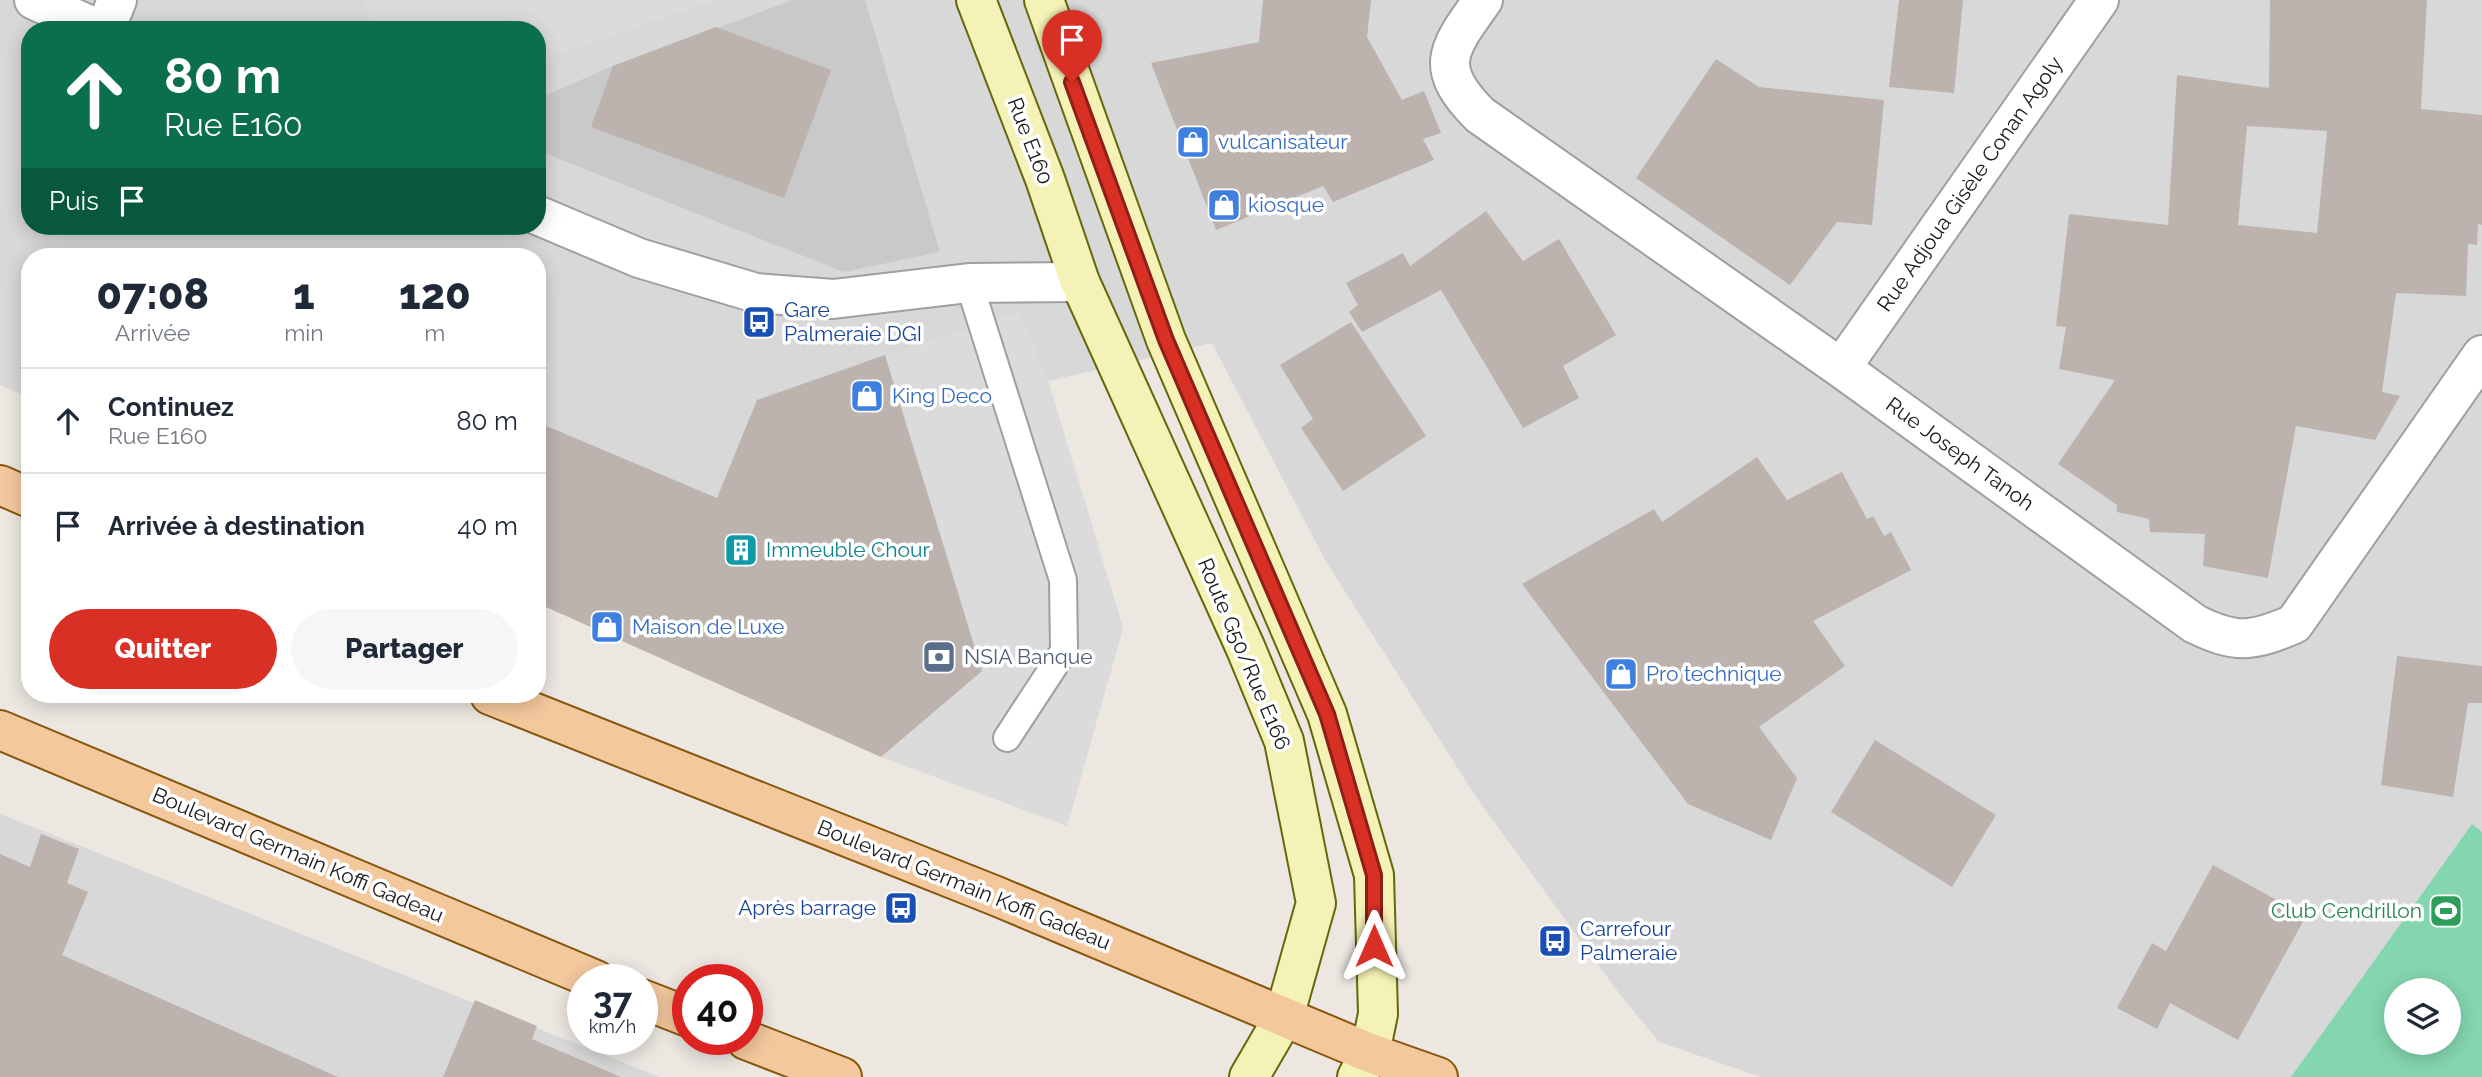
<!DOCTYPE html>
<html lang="fr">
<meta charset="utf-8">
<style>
:root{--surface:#fff;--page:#f6f6f7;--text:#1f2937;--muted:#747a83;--line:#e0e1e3;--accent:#d93025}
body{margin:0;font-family:Raleway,sans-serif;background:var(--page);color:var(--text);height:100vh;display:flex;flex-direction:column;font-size:26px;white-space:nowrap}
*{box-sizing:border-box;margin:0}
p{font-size:23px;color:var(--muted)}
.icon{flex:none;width:38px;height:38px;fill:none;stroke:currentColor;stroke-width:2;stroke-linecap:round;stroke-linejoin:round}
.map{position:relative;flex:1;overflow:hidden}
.panel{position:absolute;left:21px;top:248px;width:525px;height:455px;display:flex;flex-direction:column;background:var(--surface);border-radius:28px;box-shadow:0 4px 18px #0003}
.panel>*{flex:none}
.hud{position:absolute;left:21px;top:21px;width:525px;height:214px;border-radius:28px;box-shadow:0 4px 18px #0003;background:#0b6e4f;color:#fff;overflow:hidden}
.tools{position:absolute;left:2384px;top:978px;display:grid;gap:14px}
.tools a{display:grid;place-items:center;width:77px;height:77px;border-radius:50%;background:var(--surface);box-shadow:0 4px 18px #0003;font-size:35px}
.speed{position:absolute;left:567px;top:964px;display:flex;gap:14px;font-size:35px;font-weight:700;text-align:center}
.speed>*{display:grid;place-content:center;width:91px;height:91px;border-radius:50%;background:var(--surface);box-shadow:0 4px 18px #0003;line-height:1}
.speed small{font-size:18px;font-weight:400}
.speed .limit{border:10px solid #d22;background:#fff;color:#111}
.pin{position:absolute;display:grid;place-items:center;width:60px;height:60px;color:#fff;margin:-72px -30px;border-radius:50% 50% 50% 0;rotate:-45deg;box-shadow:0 0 7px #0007}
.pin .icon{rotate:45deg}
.me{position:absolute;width:77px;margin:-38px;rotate:0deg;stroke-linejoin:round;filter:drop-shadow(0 0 5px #0008)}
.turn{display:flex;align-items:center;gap:24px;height:147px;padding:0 28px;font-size:32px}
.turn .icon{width:91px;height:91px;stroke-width:2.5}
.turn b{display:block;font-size:49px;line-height:60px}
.then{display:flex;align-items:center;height:66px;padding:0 28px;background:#0003;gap:14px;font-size:26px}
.eta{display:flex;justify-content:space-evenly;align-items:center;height:119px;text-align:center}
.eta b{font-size:42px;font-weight:800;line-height:49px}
.button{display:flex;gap:14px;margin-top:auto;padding:14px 28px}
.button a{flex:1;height:80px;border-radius:42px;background:var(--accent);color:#fff;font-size:28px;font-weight:800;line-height:80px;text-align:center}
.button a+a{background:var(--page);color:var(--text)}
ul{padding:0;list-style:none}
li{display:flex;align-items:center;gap:21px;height:105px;padding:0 28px;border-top:2px solid var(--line)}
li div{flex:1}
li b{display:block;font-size:26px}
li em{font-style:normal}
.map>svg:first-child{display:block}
</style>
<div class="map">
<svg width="2482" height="1077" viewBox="0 0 2482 1077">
<rect width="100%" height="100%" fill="#ece7e1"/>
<path fill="#d9d8d8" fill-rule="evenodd" d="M 0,0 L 2482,0 L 2482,1077 L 1761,1077 L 1659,1042 L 1618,992 L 1476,797 L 1325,560 L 1212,343 L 1048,381 L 1123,628 L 1067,826 L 537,597 L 537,257 L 30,257 L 30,398 L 0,385 ZM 30,30 L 537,30 L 537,226 L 30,226 ZM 2396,990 L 2448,990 L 2448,1043 L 2396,1043 Z
M 0,814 L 660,1077 L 0,1077 Z"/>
<path fill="#c9c9c9" d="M 793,0 L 865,0 L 940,252 L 844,272 L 537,150 L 537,99 L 613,66 Z"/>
<path fill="#84d6b0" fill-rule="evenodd" d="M 2472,824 L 2482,832 L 2482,1077 L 2291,1077 ZM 2396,990 L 2448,990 L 2448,1043 L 2396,1043 Z"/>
<path fill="#dbdbdb" d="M 365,0 L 717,0 L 537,61 L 537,30 L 375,30 Z
M 1020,312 L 1048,380 L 1123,628 L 1067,826 L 881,757 L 982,671 L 885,355 Z"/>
<path fill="#bcb3ae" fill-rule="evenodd" d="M 1263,0 L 1371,0 L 1367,37 L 1402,100 L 1424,91 L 1441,133 L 1423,139 L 1434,160 L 1333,202 L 1323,186 L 1216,230 L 1151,63 L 1259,42 Z
M 1899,0 L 1963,0 L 1954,93 L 1889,87 Z
M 2270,0 L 2427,0 L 2421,109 L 2482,115 L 2482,225 L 2478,224 L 2477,245 L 2468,244 L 2466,296 L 2396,293 L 2382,392 L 2400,396 L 2375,440 L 2296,426 L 2268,578 L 2203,566 L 2205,534 L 2150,532 L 2149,519 L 2117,512 L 2117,505 L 2058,464 L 2115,380 L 2059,369 L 2066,327 L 2056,326 L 2069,214 L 2168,225 L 2177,75 L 2269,88 ZM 2247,126 L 2327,131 L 2317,233 L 2238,225 Z
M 716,27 L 831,70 L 784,198 L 591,127 L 613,66 Z
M 1716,59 L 1759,87 L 1884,100 L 1872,225 L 1837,222 L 1790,285 L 1636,178 Z
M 1486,211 L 1523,261 L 1559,239 L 1616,335 L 1563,366 L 1579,398 L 1523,428 L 1441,290 L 1362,332 L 1349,312 L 1358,305 L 1346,283 L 1403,253 L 1410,266 Z
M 1351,322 L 1426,436 L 1343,491 L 1301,428 L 1313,419 L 1280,365 Z
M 885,355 L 982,671 L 881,757 L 537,603 L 537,422 L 717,498 L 757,400 Z
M 1757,457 L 1787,500 L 1842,472 L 1867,519 L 1873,516 L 1884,536 L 1891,532 L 1911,570 L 1813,621 L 1845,666 L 1759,727 L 1797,778 L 1771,840 L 1688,804 L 1522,584 L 1654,509 L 1662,522 Z
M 2397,656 L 2482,666 L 2482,703 L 2468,703 L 2453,797 L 2381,785 Z
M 1875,740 L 1996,815 L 1952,887 L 1831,812 Z
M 41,834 L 79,849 L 67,883 L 88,892 L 62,955 L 338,1077 L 0,1077 L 0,854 L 30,867 Z
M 2213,865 L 2306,916 L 2238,1040 L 2170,1003 L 2157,1029 L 2117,1008 L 2152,943 L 2166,951 Z
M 475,1000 L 537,1026 L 532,1039 L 621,1077 L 443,1077 Z"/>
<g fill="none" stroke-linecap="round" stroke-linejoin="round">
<defs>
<path id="lane" d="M 969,283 L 1063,580 L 1064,651 L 1007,738"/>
<path id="street" d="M 34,0 L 100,30
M 1483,0 C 1448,49 1432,67 1480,115 L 1841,368 L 2195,624 C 2236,644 2252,642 2294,624 L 2482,355
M 105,30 L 117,0
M 537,215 L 639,258 L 756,293 L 833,299 L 969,283 L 1080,282
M 1841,368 L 2099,0"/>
<path id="secondary" d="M 976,0 L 1045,179 L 1080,282 L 1246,649 L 1284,741 L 1316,903 L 1284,1017 L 1249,1077
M 1044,0 L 1166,340 L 1327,714 L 1374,875 L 1378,1014 L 1370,1053 L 1357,1077"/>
<path id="primary" d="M 0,485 L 30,498
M 490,695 L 996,896 L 1370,1053 L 1438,1077
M 0,730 L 596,980
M 642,999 L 688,1017
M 746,1040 L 842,1077"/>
</defs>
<use href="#lane" stroke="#9f9f9f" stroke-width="30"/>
<use href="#street" stroke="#9f9f9f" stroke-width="42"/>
<use href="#secondary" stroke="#64670c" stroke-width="42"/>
<use href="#primary" stroke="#87550b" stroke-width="42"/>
<use href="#lane" stroke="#fff" stroke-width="26"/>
<use href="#street" stroke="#fff" stroke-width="38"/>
<use href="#secondary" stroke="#f4f2b7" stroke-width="38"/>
<use href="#primary" stroke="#f4c89d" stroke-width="38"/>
</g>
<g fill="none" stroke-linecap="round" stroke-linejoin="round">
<defs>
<path id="route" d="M 1072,82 L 1166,340 L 1327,714 L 1374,875 L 1374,946"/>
</defs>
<use href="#route" stroke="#8d1f18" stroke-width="18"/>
<use href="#route" stroke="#d93025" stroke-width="12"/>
</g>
<defs>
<symbol id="shop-square" viewBox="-11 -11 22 22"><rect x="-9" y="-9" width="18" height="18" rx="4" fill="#3f7fe0" stroke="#fff"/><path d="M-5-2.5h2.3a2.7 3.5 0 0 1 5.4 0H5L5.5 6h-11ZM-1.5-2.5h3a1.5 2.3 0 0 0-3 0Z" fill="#fff"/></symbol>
<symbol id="bus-square" viewBox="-11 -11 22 22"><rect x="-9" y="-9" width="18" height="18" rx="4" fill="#1a4fb4" stroke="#fff"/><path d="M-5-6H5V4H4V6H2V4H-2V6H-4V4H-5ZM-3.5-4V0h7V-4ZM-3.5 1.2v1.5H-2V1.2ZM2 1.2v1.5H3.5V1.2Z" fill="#fff"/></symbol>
<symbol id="building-square" viewBox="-11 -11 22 22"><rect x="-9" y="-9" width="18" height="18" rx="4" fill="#0f9aa8" stroke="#fff"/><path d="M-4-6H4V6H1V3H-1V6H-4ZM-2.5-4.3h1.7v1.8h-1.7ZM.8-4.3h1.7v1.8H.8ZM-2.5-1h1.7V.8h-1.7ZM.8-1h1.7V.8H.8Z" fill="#fff"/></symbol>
<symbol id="bank-square" viewBox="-11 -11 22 22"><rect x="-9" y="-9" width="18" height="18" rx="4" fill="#5c6f8a" stroke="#fff"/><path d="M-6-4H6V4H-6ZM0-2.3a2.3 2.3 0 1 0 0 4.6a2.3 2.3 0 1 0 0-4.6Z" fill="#fff"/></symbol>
<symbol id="stadium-square" viewBox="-11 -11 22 22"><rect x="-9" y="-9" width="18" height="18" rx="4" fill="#2e9e5b" stroke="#fff"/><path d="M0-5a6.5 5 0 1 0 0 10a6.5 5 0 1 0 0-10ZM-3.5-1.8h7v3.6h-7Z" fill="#fff"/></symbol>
</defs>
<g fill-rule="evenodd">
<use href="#shop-square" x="1174" y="123" width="38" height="38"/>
<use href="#shop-square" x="1205" y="186" width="38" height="38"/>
<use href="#bus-square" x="740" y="303" width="38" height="38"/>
<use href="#shop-square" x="848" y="377" width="38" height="38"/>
<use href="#building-square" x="722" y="531" width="38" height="38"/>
<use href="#shop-square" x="588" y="608" width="38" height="38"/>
<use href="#bank-square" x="920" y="638" width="38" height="38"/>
<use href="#shop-square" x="1602" y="655" width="38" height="38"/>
<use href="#bus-square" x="882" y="889" width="38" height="38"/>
<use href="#stadium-square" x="2427" y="892" width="38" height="38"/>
<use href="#bus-square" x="1536" y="922" width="38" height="38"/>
</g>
<g text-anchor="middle" stroke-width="7" stroke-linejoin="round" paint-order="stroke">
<g font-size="21" fill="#1b1b1b" stroke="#fff">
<text transform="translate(1030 141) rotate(69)" y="7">Rue E160</text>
<text transform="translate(1970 184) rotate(-55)" y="7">Rue Adjoua Gisèle Conan Agoly</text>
<text transform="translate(1960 454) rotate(36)" y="7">Rue Joseph Tanoh</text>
<text transform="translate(1244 654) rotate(67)" y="7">Route G50/Rue E166</text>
<text transform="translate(298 855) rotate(23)" y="7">Boulevard Germain Koffi Gadeau</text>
<text transform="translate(964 885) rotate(22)" y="7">Boulevard Germain Koffi Gadeau</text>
</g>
<g font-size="21" fill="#366cbe" stroke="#fff" text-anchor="start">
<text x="1218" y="149">vulcanisateur</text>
<text x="1248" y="212">kiosque</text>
<text x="892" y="403">King Deco</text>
<text x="632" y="634">Maison de Luxe</text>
<text x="1646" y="681">Pro technique</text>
</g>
<g font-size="21" fill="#164399" stroke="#fff" text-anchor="start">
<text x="784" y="317">Gare<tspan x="784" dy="24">Palmeraie DGI</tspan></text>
<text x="876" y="915" text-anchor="end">Après barrage</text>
<text x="1580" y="936">Carrefour<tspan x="1580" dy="24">Palmeraie</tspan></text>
</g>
<g font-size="21" fill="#0d838f" stroke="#fff" text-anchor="start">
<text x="766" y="557">Immeuble Chour</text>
</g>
<g font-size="21" fill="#4e5e75" stroke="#fff" text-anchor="start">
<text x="964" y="664">NSIA Banque</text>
</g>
<g font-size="21" fill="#27864d" stroke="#fff" text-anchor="end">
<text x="2422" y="918">Club Cendrillon</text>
</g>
</g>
</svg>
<div class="tools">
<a><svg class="icon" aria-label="layers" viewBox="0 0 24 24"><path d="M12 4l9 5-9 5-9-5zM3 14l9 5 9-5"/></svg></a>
</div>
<div class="speed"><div>37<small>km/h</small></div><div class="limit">40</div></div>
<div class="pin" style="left:1072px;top:82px;background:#d93025"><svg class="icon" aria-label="arrive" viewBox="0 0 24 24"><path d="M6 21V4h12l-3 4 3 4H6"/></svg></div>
<svg class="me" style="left:1374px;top:946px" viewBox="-20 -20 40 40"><path d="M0-17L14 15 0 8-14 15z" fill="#d93025" stroke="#fff" stroke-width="4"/></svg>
<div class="hud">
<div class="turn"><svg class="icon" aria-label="ahead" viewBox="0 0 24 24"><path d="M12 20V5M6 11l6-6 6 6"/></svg><div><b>80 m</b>Rue E160</div></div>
<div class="then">Puis<svg class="icon" aria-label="arrive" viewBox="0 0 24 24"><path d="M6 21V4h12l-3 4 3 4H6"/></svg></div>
</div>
<section class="panel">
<div class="eta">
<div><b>07:08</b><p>Arrivée</p></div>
<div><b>1</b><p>min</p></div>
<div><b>120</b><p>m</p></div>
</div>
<ul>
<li><svg class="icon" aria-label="ahead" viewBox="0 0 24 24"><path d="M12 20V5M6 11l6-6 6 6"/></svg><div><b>Continuez</b><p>Rue E160</p></div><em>80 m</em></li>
<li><svg class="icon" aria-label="arrive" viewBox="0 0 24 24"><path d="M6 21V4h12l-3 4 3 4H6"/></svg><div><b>Arrivée à destination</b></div><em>40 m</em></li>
</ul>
<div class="button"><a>Quitter</a><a>Partager</a></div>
</section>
</div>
